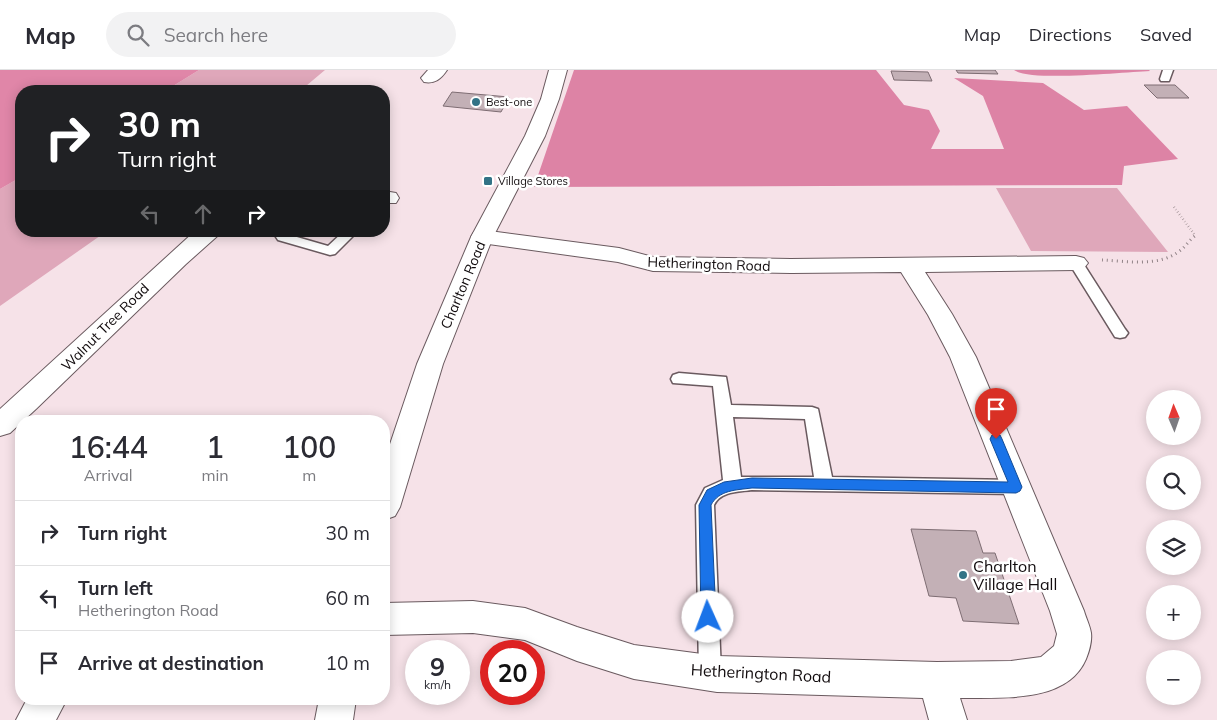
<!DOCTYPE html>
<meta charset="utf-8">
<style>
:root{--surface:#fff;--page:#f2f2f3;--text:#2b2b33;--muted:#7c7c81;--line:#e1e1e2}
body{margin:0;font-family:Mulish,sans-serif;background:var(--page);color:var(--text);height:100vh;display:flex;flex-direction:column;font-size:19px;white-space:nowrap}
*{box-sizing:border-box;margin:0}
p{font-size:16px;color:var(--muted)}
.icon{flex:none;width:28px;height:28px;fill:none;stroke:currentColor;stroke-width:2;stroke-linecap:round;stroke-linejoin:round}
.map{position:relative;flex:1;overflow:hidden}
.side{position:absolute;left:15px;top:345px;width:375px;height:290px;display:flex;flex-direction:column;background:var(--surface);border-radius:20px;box-shadow:0 2px 12px #0003}
.side>*{flex:none}
.guide{position:absolute;left:15px;top:15px;width:375px;height:152px;border-radius:20px;box-shadow:0 2px 12px #0003;background:#202124;color:#fff;overflow:hidden}
.needle{width:32px;rotate:358deg}
.controls{position:absolute;left:1146px;top:320px;display:grid;gap:10px}
.controls a{display:grid;place-items:center;width:55px;height:55px;border-radius:50%;background:var(--surface);box-shadow:0 2px 12px #0003;font-size:25px}
.speed{position:absolute;left:405px;top:570px;display:flex;gap:10px;font-size:25px;font-weight:700;text-align:center}
.speed>*{display:grid;place-content:center;width:65px;height:65px;border-radius:50%;background:var(--surface);box-shadow:0 2px 12px #0003;line-height:1}
.speed small{font-size:12px;font-weight:400}
.speed .limit{border:8px solid #d22;background:#fff;color:#111}
.pin{position:absolute;display:grid;place-items:center;width:42px;height:42px;color:#fff;margin:-51px -21px;border-radius:50% 50% 50% 0;rotate:-45deg;box-shadow:0 0 5px #0007}
.pin .icon{rotate:45deg}
.me{position:absolute;width:55px;margin:-28px;rotate:358deg;stroke-linejoin:round;filter:drop-shadow(0 0 4px #0008)}
.turn{display:flex;align-items:center;gap:18px;height:105px;padding:0 20px;font-size:22px}
.turn .icon{width:65px;height:65px;stroke-width:2.5}
.turn b{display:block;font-size:35px;line-height:42px}
.lanes{display:flex;align-items:center;height:48px;padding:0 20px;background:#0003;justify-content:center;gap:25px;direction:ltr}
.lanes .off{opacity:.35}
.eta{display:flex;justify-content:space-evenly;align-items:center;height:85px;text-align:center}
.eta b{font-size:30px;font-weight:600;line-height:35px}
ul{padding:0;list-style:none}
li{display:flex;align-items:center;gap:15px;height:65px;padding:0 20px;border-top:1px solid var(--line)}
li div{flex:1}
li b{display:block;font-size:19px}
li em{font-style:normal}
header{display:flex;align-items:center;gap:30px;box-sizing:border-box;height:70px;padding:0 25px;background:var(--surface);border-bottom:1px solid var(--line)}
header strong{font-size:24px}
nav{display:flex;gap:28px;margin-inline-start:auto;font-size:18px}
.search{width:350px;height:45px;background:var(--page);display:flex;align-items:center;gap:12px;box-sizing:border-box;padding:0 18px;border-radius:28px;color:var(--muted);font-size:19px}
.map>svg:first-child{display:block}
</style>
<header>
<strong>Map</strong>
<div class="search"><svg class="icon" aria-label="search" viewBox="0 0 24 24"><circle cx="10" cy="10" r="6"/><path d="M15 15l6 6"/></svg>Search here</div>
<nav><a>Map</a><a>Directions</a><a>Saved</a></nav>
</header>
<div class="map">
<svg width="1217" height="650" viewBox="0 0 1217 650">
<rect width="100%" height="100%" fill="#f6e2e8"/>
<path fill="#dfa7ba" d="M 199,0 L 325,0 L 300,21 L 165,21 Z
M 21,107 L 21,161 L 107,161 L 0,236 L 0,119 Z
M 996,118 L 1117,118 L 1168,182 L 1031,181 Z"/>
<path fill="#dd83a5" d="M 574,0 L 876,0 L 904,35 L 929,40 L 940,61 L 931,79 L 1004,79 L 983,26 L 954,8 L 1043,13 L 1084,40 L 1127,36 L 1178,89 L 1124,96 L 1122,115 L 534,117 Z
M 1014,0 L 1149,0 L 1150,1 C 1124,2 1031,12 1014,0 Z"/>
<path fill="#e086a8" d="M 0,0 L 199,0 L 165,21 L 21,21 L 21,107 L 0,119 Z"/>
<path fill="#c3b0b6" stroke="#7e6d73" d="M 956,0 L 995,0 L 998,4 L 958,3 Z
M 891,1 L 928,2 L 932,11 L 894,10 Z
M 1144,15 L 1175,15 L 1189,28 L 1157,28 Z
M 452,22 L 509,27 L 501,42 L 443,36 Z
M 911,459 L 976,461 L 983,483 L 995,483 L 1019,554 L 963,551 L 956,528 L 929,526 Z"/>
<g fill="none" stroke-linecap="round" stroke-linejoin="round">
<defs>
<path id="service" d="M 1163,0 L 1173,0 L 1169,11 L 1161,11 L 1160,9 Z
M 344,161 L 358,161 L 335,184 L 330,185 L 278,170 L 276,167 L 283,163 L 328,176 Z
M 1076,189 L 1081,190 L 1125,259 L 1128,263 L 1125,267 L 1120,268 L 1115,267 L 1069,193 L 1071,190 Z
M 679,303 L 726,307 L 731,335 L 812,337 L 818,339 L 832,407 L 1016,410 L 1022,412 L 1025,417 L 1022,422 L 1016,424 L 752,420 C 738,422 721,421 714,435 L 721,602 L 718,609 L 710,612 L 702,609 L 699,602 L 696,435 L 705,418 L 723,410 L 713,316 L 673,313 L 671,309 L 673,305 ZM 733,347 L 805,349 L 814,407 L 741,407 Z"/>
<path id="minor" d="M 428,0 L 447,0 C 441,9 435,14 424,12 L 421,8 Z
M 384,121 L 396,123 L 399,128 L 396,133 L 384,133 Z
M 482,160 L 619,178 L 653,187 L 791,189 L 1076,186 L 1084,188 L 1088,193 L 1084,198 L 1076,200 L 925,202 L 952,244 L 976,287 L 1084,541 C 1086,548 1090,556 1091,563 C 1092,571 1089,582 1086,589 C 1067,634 1000,627 960,628 L 967,650 L 929,650 L 923,628 L 717,622 L 634,609 L 577,591 L 525,570 L 473,563 L 384,565 L 384,533 L 473,531 L 525,538 L 577,557 L 634,575 L 717,586 L 937,592 L 1011,591 L 1041,587 L 1054,576 L 1057,564 L 1050,541 L 950,287 L 928,245 L 901,202 L 791,203 L 653,201 L 618,192 L 474,172 L 471,167 L 474,162 Z
M 195,161 L 223,161 L 186,194 L 36,339 L 10,363 L 0,366 L 0,339 Z
M 27,629 L 67,629 L 56,650 L 16,650 Z"/>
<path id="tertiary" d="M 549,0 L 567,0 L 559,29 L 545,66 L 493,167 L 443,294 L 400,437 L 395,446 L 384,450 L 384,392 L 417,294 L 471,167 L 525,66 L 541,29 Z
M 319,629 L 356,629 L 353,650 L 315,650 Z"/>
</defs>
<use href="#service" stroke="#6a5a5f" stroke-width="3"/>
<use href="#minor" stroke="#6a5a5f" stroke-width="2"/>
<use href="#tertiary" stroke="#6a5a5f" stroke-width="2"/>
<path stroke="#918387" stroke-width="2.5" stroke-dasharray="0.5 2.5" stroke-linecap="butt" d="M 1174,137 L 1194,164"/>
<path stroke="#918387" stroke-width="3" stroke-dasharray="1 4" stroke-linecap="butt" d="M 1102,190 C 1126,191 1158,197 1178,182 C 1185,178 1188,171 1195,166 L 1193,163"/>
<use href="#service" fill="#fff" fill-rule="evenodd"/>
<use href="#minor" fill="#fff" fill-rule="evenodd"/>
<use href="#tertiary" fill="#fff" fill-rule="evenodd"/>
</g>
<path fill="#1a73e8" stroke="#114b97" d="M 996,364 L 1000,365 L 1002,369 L 1022,417 L 1020,421 L 1016,423 L 752,418 C 736,420 719,420 711,435 L 716,547 L 714,551 L 708,553 L 703,551 L 701,547 L 699,435 L 707,420 L 724,412 L 752,408 L 1008,412 L 990,369 L 992,365 Z"/>
<g fill="#327386" stroke="#fff" stroke-width="2">
<circle cx="476" cy="32" r="5"/>
<rect x="483" y="106" width="10" height="10" rx="2.5"/>
<circle cx="963" cy="505" r="5"/>
</g>
<g text-anchor="middle" stroke-width="5" stroke-linejoin="round" paint-order="stroke">
<g font-size="11" fill="#110b0d" stroke="#fff" text-anchor="start">
<text x="486" y="36">Best-one</text>
<text x="498" y="115">Village Stores</text>
</g>
<g font-size="14" fill="#110b0d" stroke="#fff">
<text transform="translate(709 194) rotate(2)" y="5">Hetherington Road</text>
<text transform="translate(463 215) rotate(-67)" y="5">Charlton Road</text>
<text transform="translate(105 257) rotate(-45)" y="5">Walnut Tree Road</text>
</g>
<g font-size="16" fill="#110b0d" stroke="#fff" text-anchor="start">
<text x="973" y="502">Charlton<tspan x="973" dy="18">Village Hall</tspan></text>
</g>
<g font-size="16" fill="#110b0d" stroke="#fff">
<text transform="translate(761 603) rotate(3)" y="6">Hetherington Road</text>
</g>
</g>
</svg>
<div class="controls">
<a><svg class="needle" viewBox="-14 -14 28 28"><path d="M0-13l5 13h-10z" fill="#e53935"/><path d="M0 13l5-13h-10z" fill="#7c7c81"/></svg></a>
<a><svg class="icon" aria-label="search" viewBox="0 0 24 24"><circle cx="10" cy="10" r="6"/><path d="M15 15l6 6"/></svg></a>
<a><svg class="icon" aria-label="layers" viewBox="0 0 24 24"><path d="M12 4l9 5-9 5-9-5zM3 14l9 5 9-5"/></svg></a>
<a>+</a>
<a>−</a>
</div>
<div class="speed"><div>9<small>km/h</small></div><div class="limit">20</div></div>
<div class="pin" style="left:996px;top:369px;background:#d93025"><svg class="icon" aria-label="arrive" viewBox="0 0 24 24"><path d="M6 21V4h12l-3 4 3 4H6"/></svg></div>
<svg class="me" style="left:708px;top:547px" viewBox="-20 -20 40 40"><circle r="19" fill="#fff"/><path d="M0-13L10 11 0 6-10 11z" fill="#1a73e8"/></svg>
<div class="guide">
<div class="turn"><svg class="icon" aria-label="right" viewBox="0 0 24 24"><path d="M7 20v-9h11M14 6l5 5-5 5"/></svg><div><b>30 m</b>Turn right</div></div>
<div class="lanes"><svg class="icon off" aria-label="left" viewBox="0 0 24 24"><path d="M17 20v-9H6M10 6l-5 5 5 5"/></svg><svg class="icon off" aria-label="ahead" viewBox="0 0 24 24"><path d="M12 20V5M6 11l6-6 6 6"/></svg><svg class="icon" aria-label="right" viewBox="0 0 24 24"><path d="M7 20v-9h11M14 6l5 5-5 5"/></svg></div>
</div>
<section class="side">
<div class="eta">
<div><b>16:44</b><p>Arrival</p></div>
<div><b>1</b><p>min</p></div>
<div><b>100</b><p>m</p></div>
</div>
<ul>
<li><svg class="icon" aria-label="right" viewBox="0 0 24 24"><path d="M7 20v-9h11M14 6l5 5-5 5"/></svg><div><b>Turn right</b></div><em>30 m</em></li>
<li><svg class="icon" aria-label="left" viewBox="0 0 24 24"><path d="M17 20v-9H6M10 6l-5 5 5 5"/></svg><div><b>Turn left</b><p>Hetherington Road</p></div><em>60 m</em></li>
<li><svg class="icon" aria-label="arrive" viewBox="0 0 24 24"><path d="M6 21V4h12l-3 4 3 4H6"/></svg><div><b>Arrive at destination</b></div><em>10 m</em></li>
</ul>
</section>
</div>
